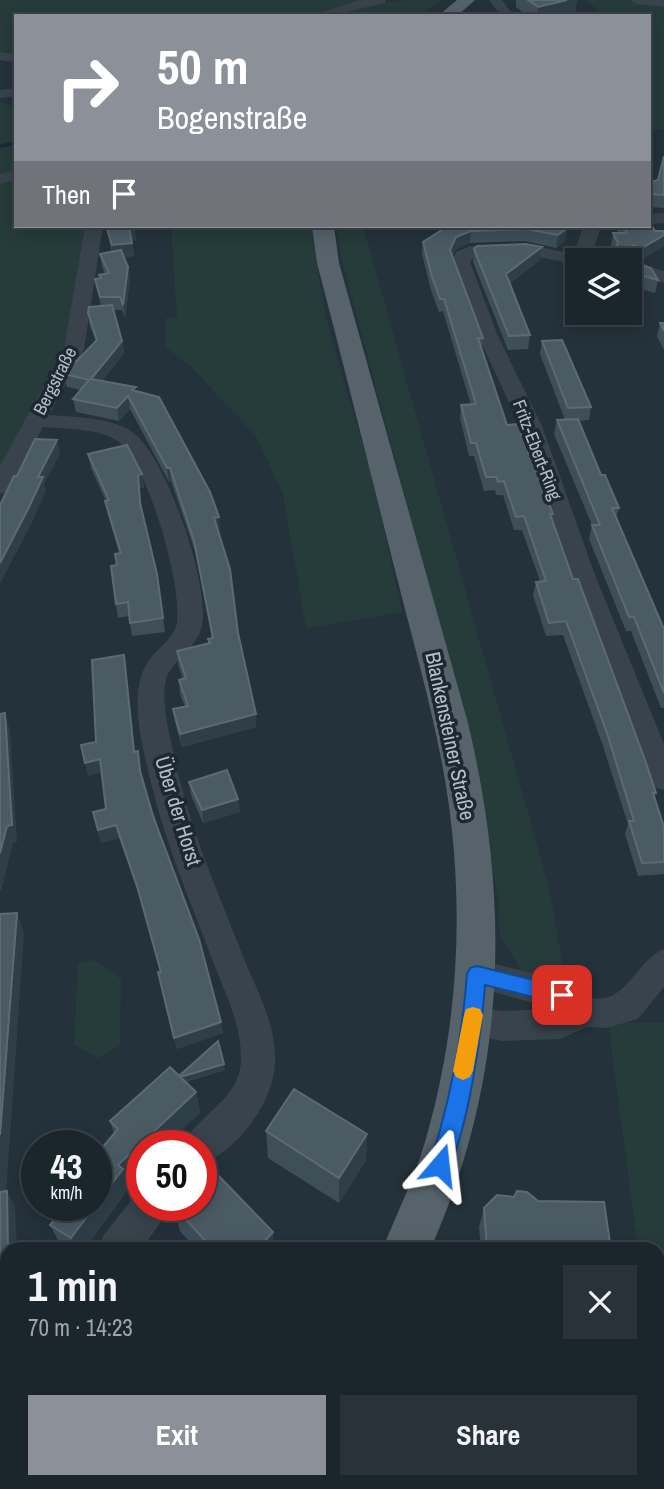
<!DOCTYPE html>
<meta charset="utf-8">
<style>
:root{--surface:#1b262c;--page:#283238;--text:#f1f3f6;--muted:#a0a5a9;--line:#394348;--accent:#8c9099}
body{margin:0;font-family:"Archivo Narrow",sans-serif;background:var(--page);color:var(--text);height:100vh;display:flex;flex-direction:column;font-size:26px;white-space:nowrap}
*{box-sizing:border-box;margin:0}
p{font-size:23px;color:var(--muted)}
.icon{flex:none;width:38px;height:38px;fill:none;stroke:currentColor;stroke-width:2;stroke-linecap:round;stroke-linejoin:round}
.map{position:relative;flex:1;overflow:hidden}
.side{position:absolute;left:0px;top:1242px;width:665px;height:247px;display:flex;flex-direction:column;background:var(--surface);border-radius:21px 21px 0 0;box-shadow:0 4px 18px #0003,0 0 0 2px var(--line)}
.side>*{flex:none}
.banner{position:absolute;left:14px;top:14px;width:637px;height:214px;border-radius:0px;box-shadow:0 4px 18px #0003,0 0 0 2px var(--line);background:#8c9099;color:#fff;overflow:hidden}
.buttons{position:absolute;left:565px;top:248px;display:grid;gap:14px}
.buttons a{display:grid;place-items:center;width:77px;height:77px;border-radius:0px;background:var(--surface);box-shadow:0 4px 18px #0003,0 0 0 2px var(--line);font-size:35px}
.speed{position:absolute;left:21px;top:1130px;display:flex;gap:14px;font-size:35px;font-weight:700;text-align:center}
.speed>*{display:grid;place-content:center;width:91px;height:91px;border-radius:50%;background:var(--surface);box-shadow:0 4px 18px #0003,0 0 0 2px var(--line);line-height:1}
.speed small{font-size:18px;font-weight:400}
.speed .limit{border:10px solid #d22;background:#fff;color:#111}
.pin{position:absolute;display:grid;place-items:center;width:60px;height:60px;color:#fff;margin:-30px;border-radius:14px;box-shadow:0 4px 10px #0006}
.me{position:absolute;width:77px;margin:-38px;rotate:17deg;stroke-linejoin:round;filter:drop-shadow(0 0 5px #0008)}
.turn{display:flex;align-items:center;gap:24px;height:147px;padding:0 28px;font-size:32px}
.turn .icon{width:91px;height:91px;stroke-width:2.5}
.turn b{display:block;font-size:49px;line-height:60px}
.then{display:flex;align-items:center;height:66px;padding:0 28px;background:#0003;gap:14px;font-size:26px}
.round{display:grid;place-items:center;flex:none;width:74px;height:74px;border-radius:0px;background:var(--page)}
.headline{display:flex;align-items:center;justify-content:space-between;height:119px;padding:0 28px}
h1{font-size:42px;font-weight:700;line-height:52px}
.button{display:flex;gap:14px;margin-top:auto;padding:14px 28px}
.button a{flex:1;height:80px;border-radius:0px;background:var(--accent);color:#fff;font-size:28px;font-weight:700;line-height:80px;text-align:center}
.button a+a{background:var(--page);color:var(--text)}
.map>svg:first-child{display:block}
</style>
<div class="map">
<svg width="664" height="1489" viewBox="0 0 664 1489">
<rect width="100%" height="100%" fill="#24323b"/>
<path fill="#263c3a" d="M 0,0 L 369,0 L 311,16 L 16,16 L 16,55 L 0,53 Z
M 407,0 L 441,0 L 420,16 L 329,16 L 361,6 Z
M 585,0 L 625,0 L 664,5 L 664,129 L 649,130 L 649,16 L 576,16 L 599,11 Z
M 0,101 L 16,108 L 16,172 L 0,177 Z
M 16,178 L 16,226 L 87,226 L 68,351 L 0,478 L 0,183 Z
M 171,226 L 314,226 C 316,307 346,382 367,460 C 380,510 391,561 402,612 L 306,628 L 283,494 L 256,436 L 193,369 L 165,346 L 166,318 L 177,317 Z
M 337,226 L 363,226 L 550,891 L 566,985 L 522,972 L 500,936 L 498,897 L 462,709 L 342,261 Z
M 96,960 L 121,979 L 120,1045 L 98,1058 L 74,1045 L 78,963 Z
M 608,1023 L 664,1023 L 664,1453 L 658,1407 L 658,1250 L 638,1249 Z"/>
<g fill="none" stroke-linecap="round" stroke-linejoin="round">
<path stroke="#182b38" stroke-width="3.5" d="M 0,146 L 16,143"/>
<path fill="#38434b" fill-rule="evenodd" d="M 360,0 L 386,0 L 385,3 L 330,16 L 310,16 Z
M 489,0 L 502,0 L 514,16 L 501,16 Z
M 630,0 L 664,0 L 664,7 L 636,4 Z
M 0,52 L 16,55 L 16,63 L 0,60 Z
M 16,88 L 16,96 L 0,98 L 0,90 Z
M 16,170 L 16,180 L 0,184 L 0,174 Z
M 664,213 L 664,223 L 649,224 L 649,214 Z
M 85,226 L 103,226 L 84,349 L 49,415 C 75,417 116,417 136,435 C 168,463 210,585 202,626 C 198,644 181,655 171,669 C 157,686 169,731 173,751 C 187,823 217,889 243,956 C 256,989 277,1025 275,1062 C 274,1102 238,1150 201,1165 L 201,1146 L 183,1146 C 197,1113 239,1102 241,1061 C 242,1027 226,995 214,964 C 191,903 165,843 150,779 C 142,744 127,691 149,660 C 158,647 174,639 177,623 C 182,585 149,468 120,443 C 101,428 66,429 43,427 L 11,487 L 8,492 L 0,494 L 0,466 L 64,349 Z
M 583,226 L 601,226 L 592,255 L 608,257 L 611,261 L 578,261 L 578,265 L 525,254 L 474,256 L 470,262 L 498,336 L 542,426 L 595,575 L 664,744 L 664,790 L 654,787 L 650,779 L 571,575 L 520,426 L 478,336 L 452,262 L 456,252 L 470,246 L 525,244 L 574,254 Z
M 630,261 L 664,271 L 664,283 L 630,273 Z
M 664,949 L 664,987 L 638,1019 L 606,1028 L 587,1027 L 560,1039 L 502,1041 L 461,1033 L 456,1022 L 461,1011 L 473,1007 L 502,1011 L 555,1009 L 465,984 L 461,974 L 465,964 L 477,960 L 562,980 C 573,984 580,993 590,997 C 623,1009 638,958 664,949 Z
M 142,1191 L 142,1206 L 169,1206 L 163,1219 L 141,1250 L 98,1250 L 103,1236 L 137,1193 Z
M 7,1374 L 7,1422 L 0,1425 L 0,1377 Z"/>
<path fill="#56636b" fill-rule="evenodd" d="M 457,0 L 475,0 L 457,16 L 438,16 Z
M 312,226 L 334,226 L 339,263 L 468,723 C 511,903 507,1078 430,1250 L 382,1250 C 397,1213 414,1179 425,1142 C 459,1026 465,905 446,786 C 434,713 413,642 395,570 C 369,468 344,365 317,263 Z
M 253,1482 L 309,1482 L 306,1489 L 250,1489 Z"/>
</g>
<path fill="#3f4f58" d="M 516,0 L 577,0 L 575,13 L 565,16 L 527,16 L 516,7 Z
M 664,156 L 664,208 L 649,207 L 649,183 L 658,180 Z
M 106,226 L 136,240 L 132,240 L 134,256 L 123,257 L 128,267 L 130,280 L 125,317 L 122,310 L 113,310 L 122,341 L 124,353 L 102,381 L 136,391 L 220,530 L 218,531 L 256,727 L 182,747 L 175,722 L 173,709 L 185,707 L 180,694 L 179,680 L 183,679 L 178,664 L 177,651 L 208,643 L 208,639 L 212,638 L 196,554 L 171,481 L 169,482 L 130,409 L 119,421 L 76,412 L 73,399 L 81,390 L 67,387 L 64,374 L 96,342 L 90,326 L 88,313 L 101,306 L 95,279 L 100,278 L 99,275 L 105,274 L 102,266 L 100,254 L 112,252 Z
M 448,226 L 567,226 L 565,241 L 556,248 L 525,241 L 470,243 L 455,250 L 452,256 L 483,338 L 482,350 L 507,425 L 553,514 L 552,521 L 560,545 L 656,793 L 654,799 L 664,827 L 664,874 L 638,876 L 625,834 L 628,824 L 603,746 L 563,635 L 546,636 L 533,595 L 536,582 L 540,581 L 522,530 L 514,530 L 503,495 L 496,495 L 495,490 L 484,491 L 474,456 L 469,456 L 460,418 L 461,405 L 471,405 L 443,311 L 439,312 L 431,290 L 422,254 L 423,242 Z
M 615,226 L 649,226 L 655,231 L 664,231 L 664,246 L 639,261 L 630,259 L 631,261 L 658,280 L 655,293 L 630,286 L 630,261 L 613,251 L 611,246 L 613,233 L 618,233 Z
M 542,247 L 540,260 L 509,284 L 530,335 L 528,349 L 508,350 L 473,262 L 474,249 Z
M 660,323 L 664,323 L 664,350 L 657,336 Z
M 542,341 L 591,407 L 589,420 L 578,421 L 601,475 L 619,508 L 616,518 L 664,629 L 664,708 L 661,708 L 631,631 L 626,631 L 589,539 L 592,525 L 554,434 L 557,420 L 565,420 L 540,354 Z
M 88,454 L 142,474 L 144,488 L 140,488 L 142,509 L 157,574 L 165,632 L 132,636 L 129,616 L 118,618 L 116,604 L 117,565 L 119,553 L 108,515 L 106,501 L 91,468 Z
M 124,655 L 135,752 L 138,751 L 142,777 L 223,1033 L 177,1049 L 161,984 L 160,972 L 140,898 L 119,838 L 101,843 L 93,812 L 106,809 L 102,772 L 88,776 L 96,742 Z
M 189,782 L 240,812 L 203,823 L 191,795 Z
M 225,1070 L 185,1082 L 196,1092 L 200,1113 L 142,1146 L 142,1168 L 127,1182 L 129,1188 L 84,1250 L 70,1250 L 59,1242 L 50,1225 L 96,1206 L 114,1133 L 110,1121 L 179,1076 Z
M 266,1131 L 367,1134 L 366,1160 L 339,1203 L 268,1158 Z
M 538,1201 L 611,1250 L 481,1250 L 479,1227 L 484,1208 Z
M 174,1207 L 275,1250 L 197,1250 L 180,1231 Z
M 441,1482 L 645,1482 L 646,1489 L 441,1489 Z"/>
<path fill="#2f3f48" d="M 567,0 L 577,0 L 575,13 L 565,16 L 537,16 L 538,7 Z
M 567,226 L 565,241 L 556,248 L 558,235 Z
M 135,227 L 136,240 L 130,241 L 129,228 Z
M 471,231 L 470,243 L 455,250 L 450,263 L 450,250 L 456,237 Z
M 664,235 L 664,246 L 639,261 L 642,248 Z
M 132,243 L 134,256 L 113,258 L 112,245 Z
M 542,247 L 540,260 L 504,287 L 506,274 Z
M 128,267 L 130,280 L 125,317 L 123,305 Z
M 122,341 L 124,353 L 94,392 L 91,379 Z
M 128,396 L 130,409 L 119,421 L 117,408 Z
M 57,440 L 60,454 L 44,485 L 46,491 L 32,522 L 0,584 L 0,563 L 38,477 Z
M 167,468 L 170,468 L 171,481 L 169,482 Z
M 142,474 L 144,488 L 140,488 L 142,517 L 138,475 Z
M 219,517 L 220,530 L 216,531 L 214,518 Z
M 124,655 L 126,668 L 137,765 L 134,752 Z
M 5,713 L 10,731 L 17,842 L 13,843 L 1,892 L 0,889 L 0,853 Z
M 256,714 L 256,727 L 182,747 L 180,734 Z
M 100,759 L 103,772 L 88,776 L 85,763 Z
M 238,799 L 240,812 L 203,823 L 202,810 Z
M 116,825 L 119,838 L 101,843 L 98,830 Z
M 17,913 L 24,933 L 5,1209 L 0,1201 L 0,1135 Z
M 221,1022 L 223,1033 L 177,1049 L 174,1038 Z
M 224,1064 L 225,1070 L 179,1083 L 178,1078 Z
M 196,1092 L 200,1113 L 165,1146 L 142,1146 L 142,1168 L 127,1182 L 129,1188 L 84,1250 L 77,1250 L 71,1238 L 95,1206 L 96,1206 L 118,1165 Z
M 367,1134 L 366,1160 L 339,1203 L 339,1178 Z
M 7,1191 L 15,1207 L 17,1250 L 8,1250 Z
M 273,1232 L 275,1250 L 257,1250 Z
M 7,1316 L 7,1332 L 0,1334 L 0,1318 Z
M 102,1482 L 111,1482 L 116,1489 L 96,1489 Z"/>
<path fill="#4b5b64" stroke="#5c6b73" stroke-width="2" d="M 528,0 L 567,0 L 538,7 Z
M 664,156 L 664,195 L 649,194 L 649,183 L 658,180 Z
M 649,221 L 655,231 L 664,231 L 664,235 L 642,248 L 633,245 L 630,248 L 631,261 L 651,268 L 658,280 L 630,272 L 630,261 L 601,261 L 615,250 L 618,243 L 613,233 L 627,233 L 623,226 L 649,226 Z
M 106,226 L 134,226 L 135,227 L 129,228 L 132,243 L 112,245 Z
M 448,226 L 567,226 L 567,228 L 558,235 L 526,229 L 471,231 L 456,237 L 450,250 L 483,338 L 478,338 L 507,425 L 517,424 L 553,514 L 550,514 L 573,579 L 578,579 L 645,760 L 656,793 L 653,793 L 664,827 L 664,862 L 642,863 L 629,821 L 634,821 L 607,733 L 566,621 L 549,623 L 536,582 L 546,581 L 524,516 L 516,517 L 504,481 L 498,482 L 496,477 L 486,477 L 476,443 L 471,443 L 461,405 L 476,404 L 444,299 L 440,299 L 432,277 L 423,242 Z
M 526,244 L 542,247 L 506,274 L 530,335 L 509,336 L 474,249 L 477,246 Z
M 121,250 L 128,267 L 123,305 L 120,297 L 100,297 L 95,279 L 101,278 L 99,275 L 109,273 L 100,254 Z
M 112,305 L 122,341 L 91,379 L 136,387 L 132,390 L 159,397 L 210,492 L 219,517 L 214,518 L 230,569 L 238,633 L 256,714 L 180,734 L 173,709 L 188,706 L 179,680 L 186,678 L 177,651 L 210,643 L 208,639 L 213,638 L 194,541 L 170,468 L 167,468 L 128,396 L 117,408 L 73,399 L 89,380 L 64,374 L 97,340 L 88,313 L 89,307 Z
M 660,323 L 664,323 L 664,331 Z
M 562,340 L 591,407 L 568,408 L 542,341 Z
M 578,419 L 601,475 L 605,475 L 619,508 L 612,508 L 664,629 L 664,693 L 634,617 L 629,617 L 592,525 L 600,525 L 557,420 Z
M 35,439 L 57,440 L 38,477 L 43,477 L 28,509 L 0,563 L 0,505 L 14,476 L 17,476 Z
M 127,445 L 142,474 L 138,475 L 140,503 L 157,574 L 163,618 L 130,623 L 128,602 L 116,604 L 111,566 L 117,565 L 115,554 L 121,553 L 105,501 L 109,500 L 88,454 Z
M 124,655 L 134,752 L 138,751 L 140,771 L 153,816 L 199,939 L 221,1022 L 174,1038 L 158,972 L 161,972 L 137,886 L 116,825 L 98,830 L 93,812 L 106,809 L 100,759 L 85,763 L 81,745 L 96,742 L 92,660 Z
M 5,713 L 12,825 L 7,826 L 0,853 L 0,714 Z
M 227,770 L 238,799 L 202,810 L 189,782 Z
M 17,913 L 0,1135 L 0,914 Z
M 218,1041 L 224,1064 L 180,1077 L 179,1076 Z
M 170,1067 L 196,1092 L 118,1165 L 123,1169 L 96,1204 L 96,1155 L 118,1129 L 110,1121 Z
M 294,1089 L 367,1134 L 339,1178 L 266,1131 Z
M 213,1170 L 273,1232 L 257,1250 L 214,1250 L 174,1207 L 175,1206 L 201,1206 L 201,1181 Z
M 7,1191 L 8,1250 L 7,1250 L 7,1316 L 0,1318 L 0,1192 Z
M 517,1191 L 527,1192 L 538,1201 L 604,1202 L 611,1250 L 487,1250 L 484,1208 L 497,1195 L 514,1197 Z
M 65,1206 L 95,1206 L 71,1238 L 50,1225 Z
M 7,1426 L 7,1468 L 0,1459 L 0,1433 Z
M 18,1482 L 102,1482 L 96,1489 L 24,1489 Z
M 446,1482 L 645,1482 L 646,1489 L 446,1489 Z"/>
<path fill="#1a73e8" stroke="#114b97" stroke-width="2" d="M 477,966 L 562,987 L 568,989 L 571,995 L 568,1001 L 562,1004 L 485,985 C 481,1039 469,1122 448,1172 L 440,1175 L 433,1172 C 428,1159 437,1144 440,1130 C 454,1079 463,1027 467,974 L 470,968 Z"/>
<path fill="#f59e0b" d="M 473,1007 L 480,1009 L 483,1015 L 473,1071 L 470,1077 L 463,1080 L 456,1077 L 453,1071 L 464,1015 L 466,1009 Z"/>
<g text-anchor="middle" stroke-width="7" stroke-linejoin="round" paint-order="stroke">
<g font-size="18" fill="#b3bec6" stroke="#1d2830">
<text transform="translate(55 381) rotate(-63)" y="6">Bergstraße</text>
<text transform="translate(537 450) rotate(69)" y="6">Fritz-Ebert-Ring</text>
</g>
<g font-size="21" fill="#b3bec6" stroke="#1d2830">
<text transform="translate(450 736) rotate(78)" y="7">Blankensteiner Straße</text>
<text transform="translate(178 811) rotate(73)" y="7">Über der Horst</text>
</g>
</g>
</svg>
<div class="buttons">
<a><svg class="icon" aria-label="layers" viewBox="0 0 24 24"><path d="M12 4l9 5-9 5-9-5zM3 14l9 5 9-5"/></svg></a>
</div>
<div class="speed"><div>43<small>km/h</small></div><div class="limit">50</div></div>
<div class="pin" style="left:562px;top:995px;background:#d93025"><svg class="icon" aria-label="arrive" viewBox="0 0 24 24"><path d="M6 21V4h12l-3 4 3 4H6"/></svg></div>
<svg class="me" style="left:440px;top:1165px" viewBox="-20 -20 40 40"><path d="M0-17L14 15 0 8-14 15z" fill="#1a73e8" stroke="#fff" stroke-width="4"/></svg>
<div class="banner">
<div class="turn"><svg class="icon" aria-label="right" viewBox="0 0 24 24"><path d="M7 20v-9h11M14 6l5 5-5 5"/></svg><div><b>50 m</b>Bogenstraße</div></div>
<div class="then">Then<svg class="icon" aria-label="arrive" viewBox="0 0 24 24"><path d="M6 21V4h12l-3 4 3 4H6"/></svg></div>
</div>
<section class="side">
<div class="headline"><div><h1>1 min</h1><p>70 m · 14:23</p></div><a class="round"><svg class="icon" aria-label="close" viewBox="0 0 24 24"><path d="M6 6l12 12M18 6L6 18"/></svg></a></div>
<div class="button"><a>Exit</a><a>Share</a></div>
</section>
</div>
